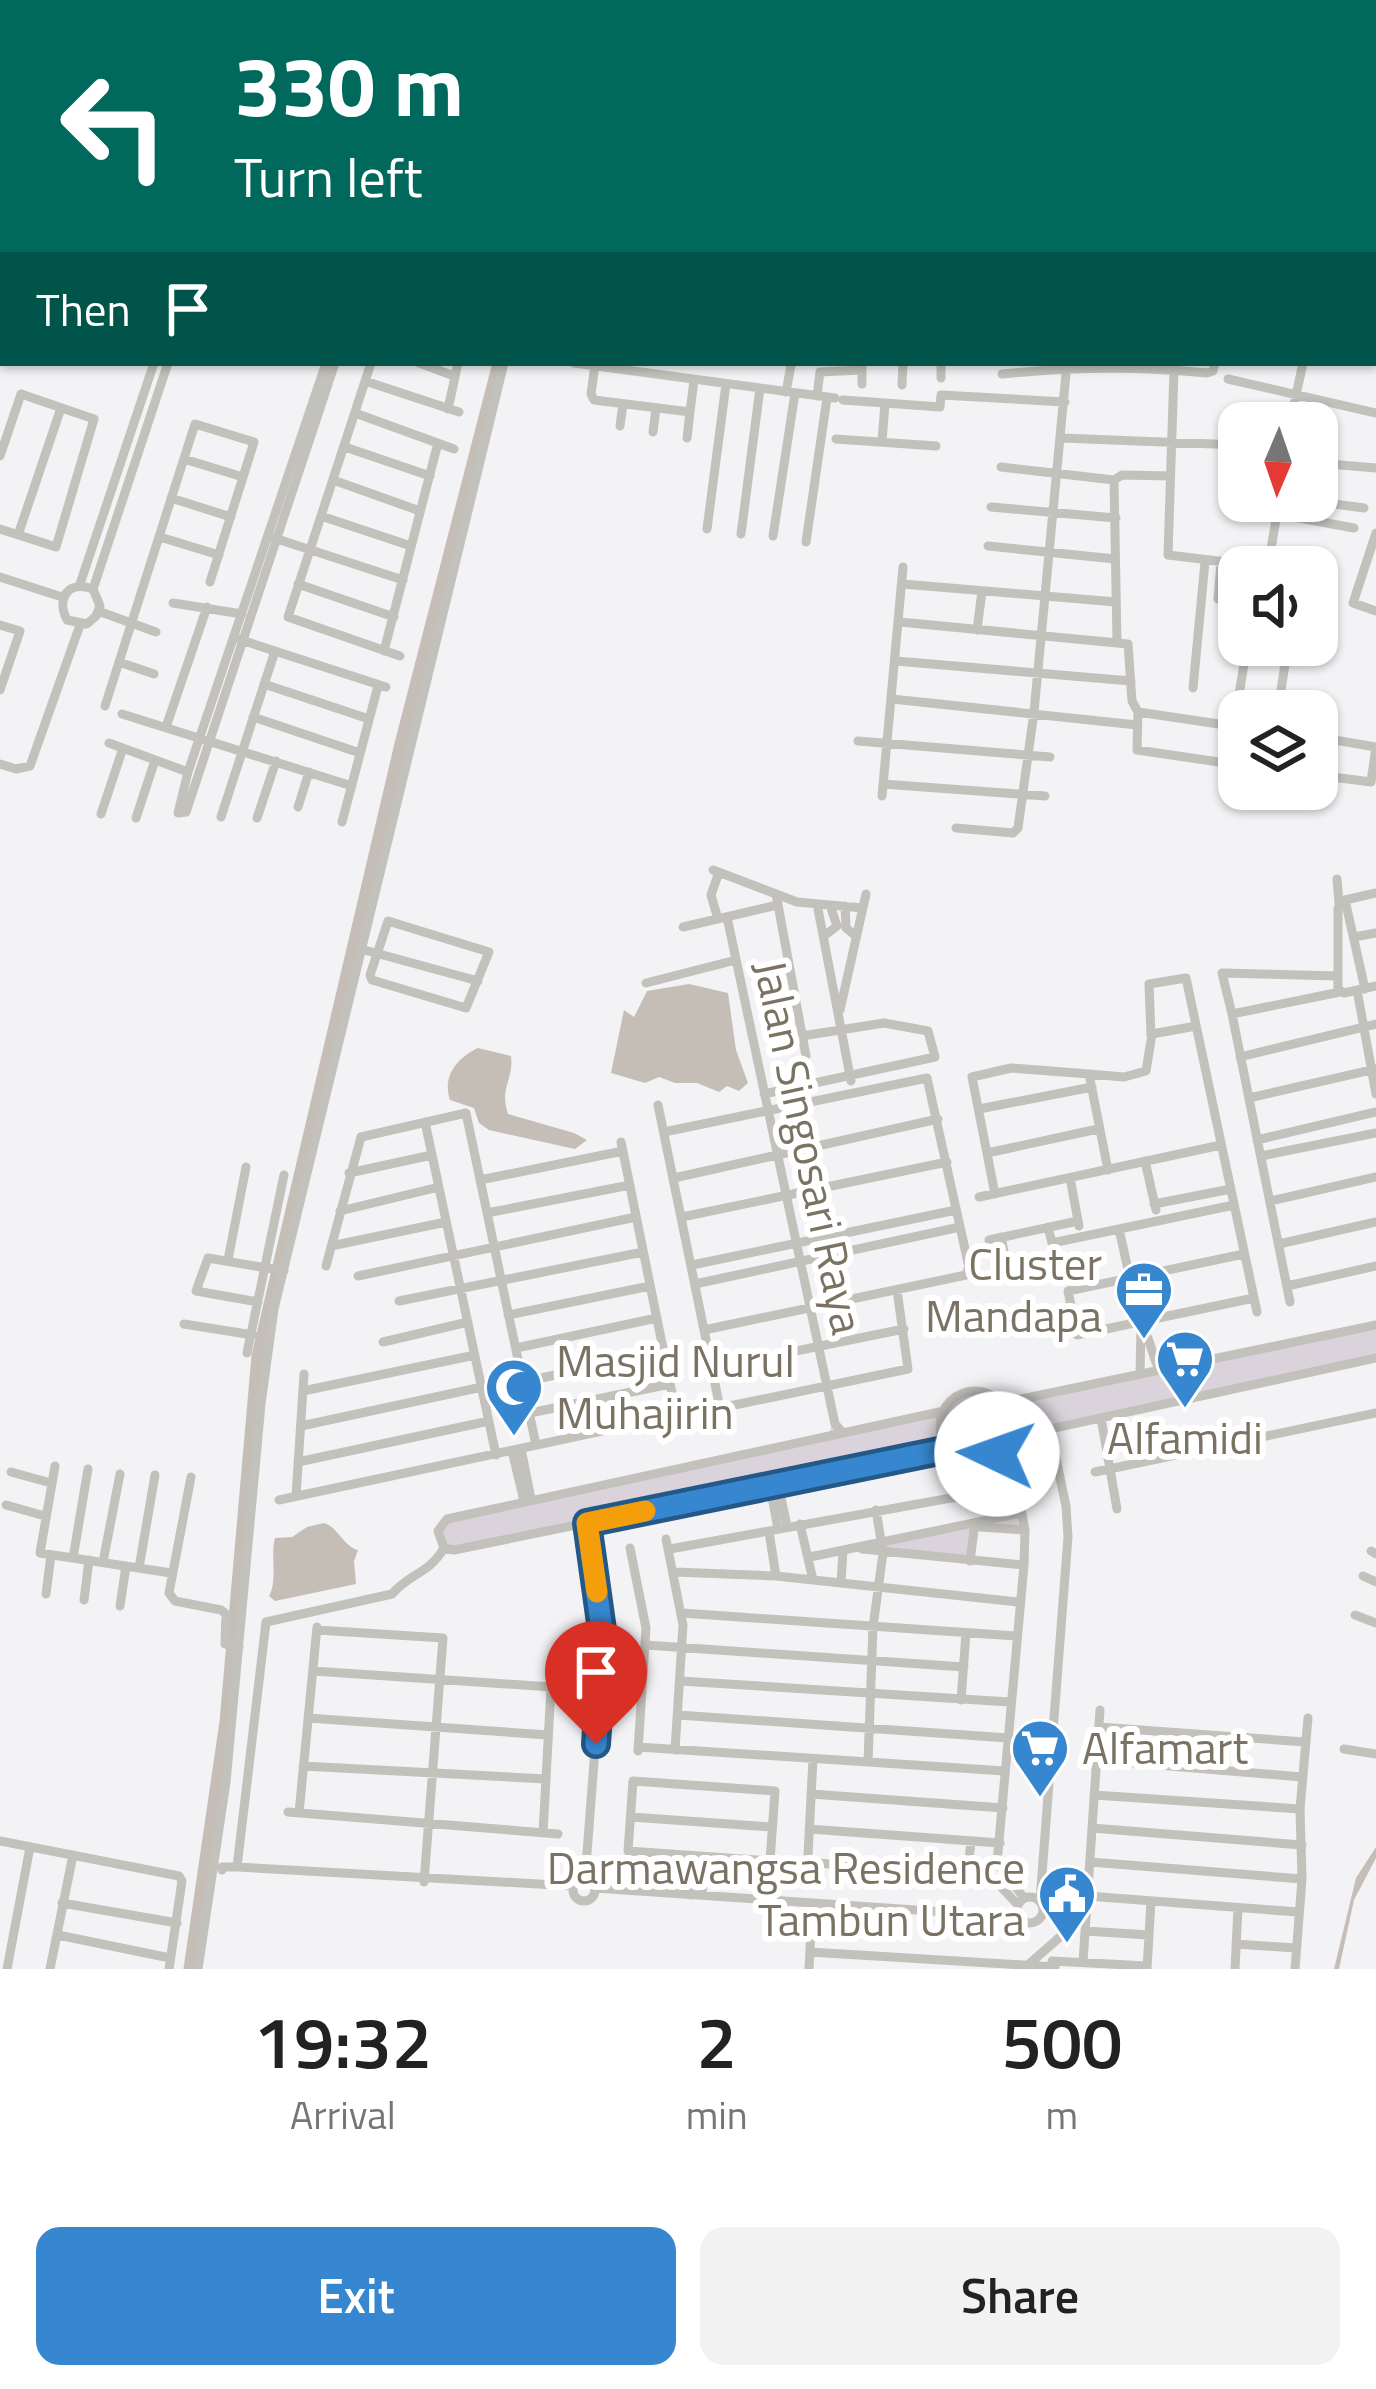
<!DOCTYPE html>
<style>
:root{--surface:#fff;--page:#f2f2f2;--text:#222;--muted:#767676;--accent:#3787d0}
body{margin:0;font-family:"Titillium Web",sans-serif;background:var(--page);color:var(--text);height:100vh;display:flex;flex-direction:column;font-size:45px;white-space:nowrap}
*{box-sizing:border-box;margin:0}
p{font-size:39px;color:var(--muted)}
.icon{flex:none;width:66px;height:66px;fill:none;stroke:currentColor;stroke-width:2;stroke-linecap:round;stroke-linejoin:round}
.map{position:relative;height:1969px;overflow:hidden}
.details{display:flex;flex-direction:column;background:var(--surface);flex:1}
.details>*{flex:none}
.banner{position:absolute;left:0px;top:0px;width:1377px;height:366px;box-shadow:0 3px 9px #0004;background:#00695c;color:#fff;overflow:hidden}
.needle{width:78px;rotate:182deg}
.fabs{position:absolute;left:1218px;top:402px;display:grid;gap:24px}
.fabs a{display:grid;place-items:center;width:120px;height:120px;border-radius:24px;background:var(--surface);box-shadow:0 3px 9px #0004;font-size:60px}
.pin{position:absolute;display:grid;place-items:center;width:102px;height:102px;color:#fff;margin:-123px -51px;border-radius:50% 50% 50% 0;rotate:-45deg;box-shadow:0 0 12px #0007}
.pin .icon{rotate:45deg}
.me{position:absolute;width:132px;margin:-66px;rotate:273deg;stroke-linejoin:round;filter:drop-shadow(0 0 9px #0008)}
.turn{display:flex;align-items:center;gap:42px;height:252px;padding:0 36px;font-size:54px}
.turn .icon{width:156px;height:156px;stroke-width:2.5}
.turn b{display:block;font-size:84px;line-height:102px}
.then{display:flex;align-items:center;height:114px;padding:0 36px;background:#0003;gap:24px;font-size:45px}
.eta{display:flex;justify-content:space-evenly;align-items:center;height:204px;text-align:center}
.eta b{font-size:72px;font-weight:600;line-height:84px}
.action{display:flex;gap:24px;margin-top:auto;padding:24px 36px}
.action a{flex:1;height:138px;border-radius:24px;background:var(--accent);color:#fff;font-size:48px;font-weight:600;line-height:138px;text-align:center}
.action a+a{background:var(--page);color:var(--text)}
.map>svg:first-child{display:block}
</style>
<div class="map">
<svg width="1376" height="1969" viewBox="0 0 1376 1969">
<rect width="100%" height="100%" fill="#f3f2f5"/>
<path fill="#dad3db" d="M 499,363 L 274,1309 L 232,1721 L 198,1969 L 191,1969 L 226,1734 L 259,1356 L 383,824 Z
M 1376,1325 L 1376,1358 L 1009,1438 C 993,1463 972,1467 948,1449 L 454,1550 L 442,1546 L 442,1523 L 829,1434 L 832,1424 L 842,1431 L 943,1411 L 958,1396 L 971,1391 L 991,1395 L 1002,1403 Z
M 1021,1513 L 1025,1530 L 975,1526 L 970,1561 L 858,1548 Z"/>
<path fill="#c5beb6" d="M 689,984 L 728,993 L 736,1050 L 748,1083 L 739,1091 L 727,1086 L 719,1092 L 697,1083 L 675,1083 L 659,1077 L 645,1083 L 611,1073 L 624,1010 L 634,1017 L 647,991 Z
M 478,1048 L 511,1056 C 514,1080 499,1087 508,1114 L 574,1133 L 587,1140 L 575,1149 L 489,1130 L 479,1123 L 474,1108 L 450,1100 C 442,1076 457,1058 478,1048 Z
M 324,1523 C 338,1527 344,1547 358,1550 L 354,1561 L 356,1584 L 275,1601 L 269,1596 C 278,1579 270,1556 275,1538 L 292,1537 L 307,1527 Z
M 1376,1847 L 1376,1858 L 1354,1900 L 1339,1969 L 1334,1969 L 1356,1878 Z"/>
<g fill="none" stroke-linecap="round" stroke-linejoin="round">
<path stroke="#c5beb6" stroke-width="15" d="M 165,0 L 174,3
M 98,3 L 103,0
M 368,3 L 369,0
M 0,60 L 3,58
M 1374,159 L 1376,160
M 191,1969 L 227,1722 L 259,1356 L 402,744 L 500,363"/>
<defs>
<path id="secondary" d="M 62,3 L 67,0
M 0,35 L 3,33"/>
</defs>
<use href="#secondary" stroke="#b6b3ac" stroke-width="18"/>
<path stroke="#c3c1bc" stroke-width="9" d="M 39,0 L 42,3
M 375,0 L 391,3
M 534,0 L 542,3
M 676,0 L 683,3
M 750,0 L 756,3
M 944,0 L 944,3
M 1369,0 L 1370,3
M 285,3 L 286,0
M 293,3 L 294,0
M 409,3 L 410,0
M 587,3 L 588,0
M 706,3 L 707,0
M 785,3 L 787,0
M 858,3 L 859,0
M 1033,3 L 1034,0
M 1144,3 L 1144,0
M 1317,3 L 1318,0
M 1374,13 L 1374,20
M 1374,110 L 1376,110
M 1374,168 L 1376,168
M 1374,279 L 1376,279
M 1374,335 L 1376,336
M 371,363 L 288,617 L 400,656
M 419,363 L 454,376
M 574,363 L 835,398
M 862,363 L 862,384
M 595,365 L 591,394 L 594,400 L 690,412 L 694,380
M 1174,370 L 1168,555 L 1268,567 L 1279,501
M 1002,374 C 1071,367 1138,366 1207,373 L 1213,371 L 1215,363
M 941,378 L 941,363
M 1228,379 L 1376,413
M 365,381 L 459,412
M 902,385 L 903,363
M 786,392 L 791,365
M 817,396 L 820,372 L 862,370
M 843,400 L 885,403 L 882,442
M 885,403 L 940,407 L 941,395 L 1065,402
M 448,409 L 458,363
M 355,413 L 454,449
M 1290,423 L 1303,363
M 620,426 L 623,404
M 653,432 L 656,408
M 687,438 L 690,412
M 1061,438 L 1239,445
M 836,439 L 936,446
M 345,447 L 430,476
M 0,456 L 21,394 L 94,419 L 56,547 L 0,529
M 184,459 L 243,477
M 1317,463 L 1376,468
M 1001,467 L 1114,480 L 1122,475 L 1170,476
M 333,480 L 420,511
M 1114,480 L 1117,642
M 1227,487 L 1239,482
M 171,498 L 231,517
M 1312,501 L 1364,508
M 991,507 L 1116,518
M 1277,514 L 1354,528
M 321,516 L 411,546
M 707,529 L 726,384
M 1376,533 L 1353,603 L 1376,611
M 741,534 L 760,388
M 18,535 L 61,408
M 773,536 L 795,393
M 160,537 L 219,555
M 271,537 L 403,580
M 806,542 L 827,398
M 988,546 L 1115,559
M 0,577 L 62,597
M 80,584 L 154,363
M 298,584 L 394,617
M 903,584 L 1116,602
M 93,589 C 68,580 56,598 67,620 L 87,624 L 96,616 L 100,606 L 93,589 L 168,363
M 1218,599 L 1221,563
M 173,603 L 242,614
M 98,611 L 156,632
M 900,622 L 1128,644 L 1132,701 L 1138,712 L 1137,750 L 1239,765
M 0,625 L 20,631 L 0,690
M 977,630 L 982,591
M 238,639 L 386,687
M 384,651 L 438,443
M 896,661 L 1131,681
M 119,662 L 154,674
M 264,684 L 369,719
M 1193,688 L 1205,562
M 892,699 L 1137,725
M 1279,703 L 1288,645
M 105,706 L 195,424 L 254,442 L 210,582
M 1138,712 L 1239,727
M 122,714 L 352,786
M 253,717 L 360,753
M 1234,726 L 1247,645
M 166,727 L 207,607
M 1317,737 L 1376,747 L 1371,782 L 1317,775
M 858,741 L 1050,757
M 109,743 L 188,772
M 0,764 L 16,769 L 30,766 L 80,625
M 883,784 L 1045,796
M 882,796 L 903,567
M 298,807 L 309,772
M 178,813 L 186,812 L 335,363
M 178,813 L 188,772 L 326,363
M 101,814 L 123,748
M 221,817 L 275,651
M 136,818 L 155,760
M 257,818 L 276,761
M 342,822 L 378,686
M 956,828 L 1013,833 L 1018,828 L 1034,712 L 1067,363
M 713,870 L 797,902 L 863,908
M 1337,879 L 1339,903
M 776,894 L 806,1056
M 1345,900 L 1338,908 L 1338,989 L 1344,993 L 1376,986
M 1345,900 L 1365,989
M 1345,900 L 1376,893
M 817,904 L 851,1081
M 845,906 L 846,928 L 856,936
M 727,917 L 835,1424 L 842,1432
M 718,919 L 711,895 L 719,872
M 388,921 L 489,952 L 466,1008 L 372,980 L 370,975 Z
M 683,927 L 777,905
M 824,936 L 837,926 L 830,905
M 1354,937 L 1376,933
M 361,949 L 478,981
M 1338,976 L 1222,973 L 1232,1014 L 1340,992
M 646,983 L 736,960
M 1357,990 L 1376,1094
M 840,1010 L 866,894
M 1232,1014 L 1290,1302
M 1151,1035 L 1149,984 L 1186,978 L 1257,1312
M 1240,1057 L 1376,1024
M 1089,1074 L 1124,1077 L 1146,1071 L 1152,1034 L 1196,1026
M 764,1094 L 935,1057 L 928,1031 L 884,1023 L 802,1036
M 1249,1098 L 1376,1069
M 658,1105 L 722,1418
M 979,1109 L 1092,1087
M 425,1122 L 496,1455
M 664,1132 L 927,1078 L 969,1267 L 966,1275 L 704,1330
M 1257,1140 L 1376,1112
M 621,1142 L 679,1427
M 987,1153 L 1098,1129
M 1261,1156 L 1376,1133
M 1145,1161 L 1156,1210
M 349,1173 L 432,1155
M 674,1178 L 938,1119
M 1070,1178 L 1079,1226
M 480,1180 L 623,1151
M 995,1194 L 972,1077 L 1011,1068 L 1089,1074 L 1108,1170
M 979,1197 L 1221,1145
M 1270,1201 L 1376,1177
M 1154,1204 L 1231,1189
M 340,1211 L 439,1187
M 487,1213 L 630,1185
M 682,1217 L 947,1162
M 1048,1227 L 1052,1243 L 1234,1205
M 1119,1229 L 1141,1328 C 1152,1338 1151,1357 1160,1370
M 1001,1237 L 1005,1257
M 989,1240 L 1078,1221
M 1279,1244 L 1376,1222
M 331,1246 L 446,1222
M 1244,1254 L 1068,1291 L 1077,1335 L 1254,1298
M 228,1260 L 246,1167
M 692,1265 L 956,1210
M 326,1266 L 361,1137 L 466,1113 L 536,1445
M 358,1276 L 636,1217
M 695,1284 L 960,1227
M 1287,1286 L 1376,1266
M 399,1301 L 643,1252
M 258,1302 L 196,1291 L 208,1258 L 284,1271
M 508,1315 L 650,1286
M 184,1324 L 253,1335
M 383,1342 L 468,1322
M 516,1348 L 657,1318
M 247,1353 L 284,1175
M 712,1368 L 904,1329
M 1140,1374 L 1141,1328
M 523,1382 L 664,1351
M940 1426a35 35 0 1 1 70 0a35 35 0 1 1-70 0Z
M 303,1391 L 475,1355
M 1002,1403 L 1376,1325
M 720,1408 L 908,1369 L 897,1290
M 530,1413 L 670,1384
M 1101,1418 L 1117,1509
M 301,1426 L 482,1387
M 1009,1438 L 1376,1358
M 521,1449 L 531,1499
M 512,1451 L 524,1501
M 298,1462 L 489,1421
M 55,1466 L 40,1553 L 171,1573
M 11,1472 L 51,1483
M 1095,1472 L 1376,1413
M 191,1477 L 169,1593 L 175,1601 L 221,1610 L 226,1614 L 225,1644 L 239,1647
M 778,1484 L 787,1526
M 770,1486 L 778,1529
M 296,1496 L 304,1374
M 279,1500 L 677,1415
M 6,1505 L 45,1516
M 800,1524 L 813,1580
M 980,1527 L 1025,1530
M 769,1532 L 776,1576
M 666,1539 L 683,1625 L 675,1750
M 444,1548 L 438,1531 L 447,1519 L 944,1411
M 444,1548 L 454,1550 L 949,1449
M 630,1548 L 646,1628 L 638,1751
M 670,1549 L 1017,1486
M 862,1549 L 1024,1565
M 1371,1551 L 1376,1554
M 810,1557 L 1021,1513
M 73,1558 L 88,1469
M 970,1561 L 975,1523
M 103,1562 L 120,1474
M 139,1568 L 155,1475
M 675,1572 L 776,1576 L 1018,1602
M 1363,1576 L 1376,1582
M 841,1583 L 843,1550
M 46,1594 L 51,1555
M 84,1600 L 89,1560
M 120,1606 L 126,1566
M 682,1613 L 1016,1636
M 1355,1615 L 1376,1623
M 317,1630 L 443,1638 L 424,1882
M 646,1645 L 964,1667
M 313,1671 L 551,1687 L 543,1833
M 680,1681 L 1010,1702
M 961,1700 L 966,1633
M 678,1715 L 1008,1738
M 308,1718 L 548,1735
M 1099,1727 L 1305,1742
M 638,1747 L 1005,1771
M 1344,1749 L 1376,1754
M 1097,1760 L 1302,1777
M 868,1762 L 873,1627 L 883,1553 L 876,1510
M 303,1766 L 546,1779
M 633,1781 L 775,1791 L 770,1861 L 628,1851 Z
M 811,1794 L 1003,1808
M 1094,1795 L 1300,1809
M 288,1812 L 558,1834
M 299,1813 L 317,1627
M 631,1817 L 772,1827
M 1092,1828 L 1302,1845
M 809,1829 L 1000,1843
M 0,1841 L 179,1876 L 182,1881 L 169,1969
M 807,1862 L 967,1877 L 987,1872 L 997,1863 L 1024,1565 L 1025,1530 L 1014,1472
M 1090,1862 L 1302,1879
M 997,1863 L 1024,1898
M 237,1867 L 266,1622 L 392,1594 C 411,1572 428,1575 444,1548
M 222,1870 L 222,1867 L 237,1867 L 573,1886
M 987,1872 L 1018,1905
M 807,1874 L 813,1759
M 967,1877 L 971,1841
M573 1890a11 11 0 1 1 22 0a11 11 0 1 1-22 0Z
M 585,1879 L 603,1645 L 587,1523
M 595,1888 L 1019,1917
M 691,1895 L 694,1856
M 702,1895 L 705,1857
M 1087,1896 L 1298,1912
M1017 1910a13 13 0 1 1 26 0a13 13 0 1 1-26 0Z
M 1040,1900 L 1068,1537 L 1066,1506 L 1050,1430
M 62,1903 L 177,1923
M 1085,1931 L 1149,1935
M 58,1935 L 170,1958
M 1236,1944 L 1295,1948
M 810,1952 L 1055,1967
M 1052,1961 L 1147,1966
M 1083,1962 L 1100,1710
M 1027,1966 L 1086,1914
M 7,1969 L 30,1847
M 50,1969 L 73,1855
M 198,1969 L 226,1782 L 261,1404 L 274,1309 L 504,363
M 809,1969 L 811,1931
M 1147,1969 L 1151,1901
M 1235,1969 L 1238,1908
M 1295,1969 L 1302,1879 L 1300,1809 L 1308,1718"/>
<use href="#secondary" stroke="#fff" stroke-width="14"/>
</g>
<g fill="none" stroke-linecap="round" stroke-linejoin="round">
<defs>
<path id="route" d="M 596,1744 L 603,1637 L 587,1523 L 949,1449 L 972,1461 L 997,1454"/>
</defs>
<use href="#route" stroke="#245887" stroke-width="30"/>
<use href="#route" stroke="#3787d0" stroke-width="21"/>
<path stroke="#f59e0b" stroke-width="21" d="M 597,1592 L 587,1523 L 645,1511"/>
</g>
<defs>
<symbol id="office-pin" viewBox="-11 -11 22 30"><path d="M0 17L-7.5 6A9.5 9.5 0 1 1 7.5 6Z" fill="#3787d0" stroke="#fff"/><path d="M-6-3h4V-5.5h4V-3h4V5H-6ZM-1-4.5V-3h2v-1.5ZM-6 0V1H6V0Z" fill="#fff"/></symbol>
<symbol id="supermarket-pin" viewBox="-11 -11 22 30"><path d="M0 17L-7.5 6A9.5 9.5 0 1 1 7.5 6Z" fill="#3787d0" stroke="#fff"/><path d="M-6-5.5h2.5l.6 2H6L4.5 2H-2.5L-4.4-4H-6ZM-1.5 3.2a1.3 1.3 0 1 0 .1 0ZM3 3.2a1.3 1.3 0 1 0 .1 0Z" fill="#fff"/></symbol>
<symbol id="mosque-pin" viewBox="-11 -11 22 30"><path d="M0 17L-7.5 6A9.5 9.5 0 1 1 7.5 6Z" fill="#3787d0" stroke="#fff"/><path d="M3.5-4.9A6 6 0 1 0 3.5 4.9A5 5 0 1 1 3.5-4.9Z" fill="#fff"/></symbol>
<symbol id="civic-pin" viewBox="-11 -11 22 30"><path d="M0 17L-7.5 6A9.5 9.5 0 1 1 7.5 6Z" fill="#3787d0" stroke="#fff"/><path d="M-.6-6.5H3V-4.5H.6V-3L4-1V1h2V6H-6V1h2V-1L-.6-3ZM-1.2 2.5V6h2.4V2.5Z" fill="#fff"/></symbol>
</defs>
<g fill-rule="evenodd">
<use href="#office-pin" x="1111" y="1257" width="66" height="90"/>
<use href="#supermarket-pin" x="1152" y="1326" width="66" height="90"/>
<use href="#mosque-pin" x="481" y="1354" width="66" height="90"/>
<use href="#supermarket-pin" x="1007" y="1715" width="66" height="90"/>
<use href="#civic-pin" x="1034" y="1861" width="66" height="90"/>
</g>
<g text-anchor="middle" stroke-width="12" stroke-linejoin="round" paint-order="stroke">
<g font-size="45" fill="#7a7363" stroke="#fff">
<text transform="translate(809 1147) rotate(78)" y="16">Jalan Singosari Raya</text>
</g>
<g font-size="45" fill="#7a7363" stroke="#fff" text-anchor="end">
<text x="1102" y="1280">Cluster<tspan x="1102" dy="52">Mandapa</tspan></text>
<text x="556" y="1377" text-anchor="start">Masjid Nurul<tspan x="556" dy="52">Muhajirin</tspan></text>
<text x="1185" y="1454" text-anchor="middle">Alfamidi</text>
<text x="1082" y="1764" text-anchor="start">Alfamart</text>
<text x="1025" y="1884">Darmawangsa Residence<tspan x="1025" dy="52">Tambun Utara</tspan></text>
</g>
</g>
</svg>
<div class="fabs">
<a><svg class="needle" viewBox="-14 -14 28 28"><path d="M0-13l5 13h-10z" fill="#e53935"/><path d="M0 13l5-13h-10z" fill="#767676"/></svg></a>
<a><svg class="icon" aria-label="sound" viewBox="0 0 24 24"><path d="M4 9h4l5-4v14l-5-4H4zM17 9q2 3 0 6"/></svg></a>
<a><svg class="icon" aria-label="layers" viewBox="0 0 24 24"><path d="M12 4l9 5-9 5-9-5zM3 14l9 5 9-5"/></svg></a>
</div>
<div class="pin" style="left:596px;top:1744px;background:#d93025"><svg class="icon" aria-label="arrive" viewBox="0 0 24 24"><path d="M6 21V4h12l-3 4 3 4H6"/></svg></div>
<svg class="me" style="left:997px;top:1454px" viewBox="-20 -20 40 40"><circle r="19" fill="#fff"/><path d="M0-13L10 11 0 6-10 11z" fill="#3787d0"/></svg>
<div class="banner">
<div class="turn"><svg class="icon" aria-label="left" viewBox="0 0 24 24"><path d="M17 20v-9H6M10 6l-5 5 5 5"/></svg><div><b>330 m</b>Turn left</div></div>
<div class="then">Then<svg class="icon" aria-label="arrive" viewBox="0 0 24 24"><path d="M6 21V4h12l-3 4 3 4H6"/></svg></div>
</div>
</div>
<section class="details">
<div class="eta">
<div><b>19:32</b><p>Arrival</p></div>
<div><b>2</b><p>min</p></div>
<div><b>500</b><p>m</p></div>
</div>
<div class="action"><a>Exit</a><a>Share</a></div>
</section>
